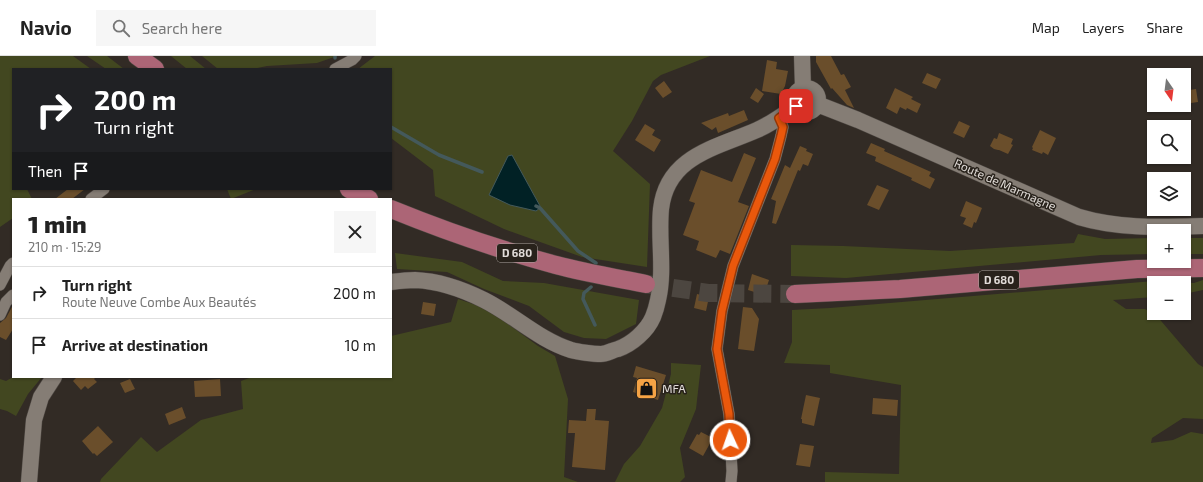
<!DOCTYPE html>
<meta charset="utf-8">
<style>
:root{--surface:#fff;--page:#f6f6f6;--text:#222;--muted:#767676;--line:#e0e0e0}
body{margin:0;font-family:"Exo 2",sans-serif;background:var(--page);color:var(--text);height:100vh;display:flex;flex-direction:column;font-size:15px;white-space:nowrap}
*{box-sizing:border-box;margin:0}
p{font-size:13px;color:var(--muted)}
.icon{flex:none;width:22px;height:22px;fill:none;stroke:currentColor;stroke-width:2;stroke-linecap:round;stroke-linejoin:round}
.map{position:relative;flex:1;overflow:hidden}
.drawer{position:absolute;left:12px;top:142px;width:380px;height:180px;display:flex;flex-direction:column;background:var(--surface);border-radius:0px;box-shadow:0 1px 3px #0004}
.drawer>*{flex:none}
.guide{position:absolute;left:12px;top:12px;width:380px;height:122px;border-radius:0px;box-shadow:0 1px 3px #0004;background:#202124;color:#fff;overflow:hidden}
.needle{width:26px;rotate:166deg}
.controls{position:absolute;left:1147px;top:12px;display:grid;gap:8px}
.controls a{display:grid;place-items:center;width:44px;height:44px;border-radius:0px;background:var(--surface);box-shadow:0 1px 3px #0004;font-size:20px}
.pin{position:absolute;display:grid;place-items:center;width:34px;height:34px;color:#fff;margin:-17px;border-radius:8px;box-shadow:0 2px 6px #0006}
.me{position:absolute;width:44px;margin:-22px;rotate:357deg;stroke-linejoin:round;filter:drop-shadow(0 0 3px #0008)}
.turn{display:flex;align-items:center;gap:14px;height:84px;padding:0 16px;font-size:18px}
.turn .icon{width:52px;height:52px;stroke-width:2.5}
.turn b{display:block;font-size:28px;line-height:34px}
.then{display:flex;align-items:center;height:38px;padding:0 16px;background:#0003;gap:8px;font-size:15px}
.round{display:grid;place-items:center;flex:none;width:42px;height:42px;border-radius:0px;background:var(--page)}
.summary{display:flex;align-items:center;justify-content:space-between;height:68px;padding:0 16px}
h1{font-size:24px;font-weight:800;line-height:30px}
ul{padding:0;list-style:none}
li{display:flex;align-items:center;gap:12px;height:52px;padding:0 16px;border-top:1px solid var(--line)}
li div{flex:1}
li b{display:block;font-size:15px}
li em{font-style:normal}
header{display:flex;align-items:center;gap:24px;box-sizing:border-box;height:56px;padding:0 20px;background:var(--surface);border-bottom:1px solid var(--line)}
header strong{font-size:19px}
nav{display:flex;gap:22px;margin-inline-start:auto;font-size:14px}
.search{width:280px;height:36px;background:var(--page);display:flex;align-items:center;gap:10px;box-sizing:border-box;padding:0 14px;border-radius:0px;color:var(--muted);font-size:15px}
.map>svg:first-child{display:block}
</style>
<header>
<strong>Navio</strong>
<div class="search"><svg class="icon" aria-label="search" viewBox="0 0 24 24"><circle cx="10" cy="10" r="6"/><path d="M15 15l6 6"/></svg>Search here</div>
<nav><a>Map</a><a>Layers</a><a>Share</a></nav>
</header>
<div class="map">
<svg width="1203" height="426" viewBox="0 0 1203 426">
<rect width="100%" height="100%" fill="#322b25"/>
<path fill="#424720" d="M 0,0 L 73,0 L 91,13 L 13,13 L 13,133 L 27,133 L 32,143 L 13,143 L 13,162 L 0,171 Z
M 87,0 L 107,0 L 124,13 L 106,13 Z
M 171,0 L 190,0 L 206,13 L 187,13 Z
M 202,0 L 337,0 L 317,7 L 267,10 L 253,13 L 218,13 Z
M 375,0 L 710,0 L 661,19 L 653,25 L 632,65 L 613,95 L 650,128 L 647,211 L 582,201 L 504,173 L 435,140 L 433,114 L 391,82 L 391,13 L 358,13 Z
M 227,133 L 256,133 L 231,143 Z
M 1078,178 L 1105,183 L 1154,182 L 1154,198 L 1101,199 L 846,222 L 791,220 L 791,189 L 843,190 L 950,195 L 1074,187 Z
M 1184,182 L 1203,182 L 1203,198 L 1184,198 Z
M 395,197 L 462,206 L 503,225 L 544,227 L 639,244 L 636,268 L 606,283 L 584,282 L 564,276 L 529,250 L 484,233 L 447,216 L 397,213 Z
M 1203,224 L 1203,234 L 1184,238 L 1184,227 L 1154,227 L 1154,241 L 1113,244 L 1126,253 L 1145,253 L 1156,259 L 1179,286 L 1198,308 L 1203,311 L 1203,363 L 1183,362 L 1152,382 L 1151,387 L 1173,384 L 1191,376 L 1203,378 L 1203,426 L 825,426 L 825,416 L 899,418 L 901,329 L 830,317 L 830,309 L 784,307 L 792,286 L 792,254 L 830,252 L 1154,225 L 1194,227 Z
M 458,243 L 479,250 L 504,265 L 538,290 L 555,300 L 568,343 L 564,421 L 578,426 L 100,426 L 101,423 L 141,381 L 157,396 L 201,364 L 243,353 L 241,325 L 252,321 L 391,321 L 391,280 L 451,266 Z
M 671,307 L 701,309 L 696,353 L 680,392 L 685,421 L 680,426 L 615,426 L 624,408 L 640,390 L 662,352 L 671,318 Z
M 13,321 L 42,321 L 28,338 L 16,360 L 7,355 L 0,353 L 0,323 L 6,325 Z"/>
<path fill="#012125" stroke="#44595b" d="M 512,99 L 540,150 L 540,152 L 536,155 L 510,149 L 489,139 L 508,100 Z"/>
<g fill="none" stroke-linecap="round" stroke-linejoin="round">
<path stroke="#44595b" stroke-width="3.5" d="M 335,0 L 335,2
M 391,71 L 439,99 L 482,116
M 536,150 L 540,152 L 578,195 L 596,207
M 591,231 L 584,237 L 583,243 L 595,269"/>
</g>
<path fill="#6a4e2b" d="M 816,0 L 831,0 L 841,19 L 844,18 L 851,31 L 845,34 L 854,52 L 847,49 L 832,32 L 831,33 L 816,6 Z
M 767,4 L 777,6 L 776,13 L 788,15 L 785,30 L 781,38 L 762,35 Z
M 927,17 L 941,23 L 936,33 L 922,27 Z
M 664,25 L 672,36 L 663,42 L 655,32 Z
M 756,32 L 764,38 L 758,47 L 750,42 Z
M 895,32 L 913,41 L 911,43 L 921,48 L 917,57 L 907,52 L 906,54 L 900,51 L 897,58 L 886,52 Z
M 1196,33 L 1198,46 L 1184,48 L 1184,35 Z
M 744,54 L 748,64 L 718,77 L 716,71 L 712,74 L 701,67 L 728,57 L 729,60 Z
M 959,65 L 970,70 L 964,82 L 953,77 Z
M 645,68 L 655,74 L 652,79 L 661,84 L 654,96 L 635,84 Z
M 1040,74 L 1056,82 L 1048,99 L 1043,96 L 1042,98 L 1032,94 L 1033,92 L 1032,91 Z
M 999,77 L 1013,83 L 1011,88 L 1013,89 L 1008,98 L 999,94 L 998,94 L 994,93 L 990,90 L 994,82 L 997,83 Z
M 871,87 L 885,93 L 884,95 L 931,116 L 929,120 L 935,123 L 930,133 L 911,124 L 912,122 L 875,105 L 876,101 L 866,97 Z
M 800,90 L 807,93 L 806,95 L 813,98 L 808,110 L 803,108 L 800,115 L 798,114 L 776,168 L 772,167 L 776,145 L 771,143 L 785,109 L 790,112 Z
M 744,97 L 756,102 L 738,146 L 749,150 L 730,198 L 720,194 L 716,202 L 696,194 L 699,185 L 683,179 L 695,147 L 689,145 L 701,114 L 732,126 Z
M 877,129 L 889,134 L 879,154 L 867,149 Z
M 68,133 L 85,133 L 72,143 L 55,143 Z
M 966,145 L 982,152 L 976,167 L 974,166 L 972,172 L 963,168 L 966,162 L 960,160 Z
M 752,218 L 769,224 L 764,239 L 748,234 Z
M 697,238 L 709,241 L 706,255 L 694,252 Z
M 423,246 L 436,248 L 434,260 L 421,258 Z
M 13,249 L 13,273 L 6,284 L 0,281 L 0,267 L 6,262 Z
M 743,251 L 752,252 L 759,263 L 754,295 L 738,293 Z
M 636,310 L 666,319 L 658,344 L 633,336 L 637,322 L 633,321 Z
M 77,321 L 96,321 L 94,323 L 97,326 L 88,333 L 85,330 L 81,334 L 73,325 Z
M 130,323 L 135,333 L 125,337 L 120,327 Z
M 220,323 L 221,340 L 195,341 L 194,325 Z
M 806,339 L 820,342 L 814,370 L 802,367 L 802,363 L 801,363 Z
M 873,342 L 898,344 L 897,360 L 872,358 Z
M 182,351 L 186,362 L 169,369 L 165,358 Z
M 587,353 L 596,353 L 595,364 L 609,365 L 605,414 L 572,411 L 575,377 L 568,377 L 569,364 L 586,365 Z
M 98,370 L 113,386 L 97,400 L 94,397 L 93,398 L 82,385 Z
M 701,376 L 713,382 L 703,400 L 689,392 L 697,378 L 699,379 Z
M 800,388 L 814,390 L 810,411 L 796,409 Z"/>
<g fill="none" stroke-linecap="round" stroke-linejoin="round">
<path stroke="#4c4640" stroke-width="18" stroke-dasharray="18 9" stroke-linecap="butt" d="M 646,228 L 708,237 L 795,238"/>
<defs>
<path id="street" d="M 335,13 L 352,4 L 356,0
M 91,143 L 104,133
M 0,229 L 10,210 L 13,207
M 0,259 L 6,246 L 13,239
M 731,426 L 732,415 L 729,358 L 717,293 L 722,255 L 733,210 L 775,103 L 781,80 L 783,71 L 779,62"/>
<path id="secondary" d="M 802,0 L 803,32
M794 44a12 12 0 1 1 24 0a12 12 0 1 1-24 0Z
M 817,48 L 858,64 L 1079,161 C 1119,173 1161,171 1203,170
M 391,226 C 399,225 407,224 415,224 C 438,225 464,234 484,244 C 514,259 539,284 571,294 C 578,296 593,298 601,298 C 606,298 613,294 618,293 C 632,288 647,275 653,261 C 655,256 657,249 658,244 C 665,214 658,183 661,153 C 667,100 716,92 757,74 C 771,68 783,59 796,50
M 29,426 L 34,364 L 41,341 L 54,321"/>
<path id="primary" d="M 137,0 L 155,13
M 349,133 L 369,143
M 391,153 C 445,175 500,194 556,209 C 586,217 616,222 646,228
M 795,238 L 900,233 L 1137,213 L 1203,212"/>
</defs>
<use href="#street" stroke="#4e4843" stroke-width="12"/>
<use href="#secondary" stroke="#4e4843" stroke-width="17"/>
<use href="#primary" stroke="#4e4843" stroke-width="19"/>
<use href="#street" stroke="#857d75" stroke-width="11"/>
<use href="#secondary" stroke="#857d75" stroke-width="16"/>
<use href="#primary" stroke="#ac6576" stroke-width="18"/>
</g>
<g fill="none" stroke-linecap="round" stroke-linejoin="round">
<defs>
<path id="route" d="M 730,384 L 729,358 L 717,293 L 722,255 L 733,210 L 775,103 L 781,80 L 783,71 L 779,62 L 796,50"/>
</defs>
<use href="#route" stroke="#983908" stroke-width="10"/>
<use href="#route" stroke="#ea580c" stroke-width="7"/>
</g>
<defs>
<symbol id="shop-square" viewBox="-11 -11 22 22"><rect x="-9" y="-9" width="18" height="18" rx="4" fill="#f5a345" stroke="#28221b"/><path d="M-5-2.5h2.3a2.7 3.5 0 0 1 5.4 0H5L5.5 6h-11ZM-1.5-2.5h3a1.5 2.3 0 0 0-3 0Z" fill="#111"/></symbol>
</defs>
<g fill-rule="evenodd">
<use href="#shop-square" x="634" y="320" width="25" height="25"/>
</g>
<g text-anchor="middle" stroke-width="3" stroke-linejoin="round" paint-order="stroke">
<g fill="#28221b" stroke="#aaa49f" stroke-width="1">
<rect x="497" y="188" width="40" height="18" rx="3"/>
<rect x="979" y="215" width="40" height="18" rx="3"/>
</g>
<g font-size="11" font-weight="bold" fill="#e1dcd8">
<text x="517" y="201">D 680</text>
<text x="999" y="228">D 680</text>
</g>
<g font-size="12" fill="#e1dcd8" stroke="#28221b">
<text transform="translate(1005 129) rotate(24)" y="4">Route de Marmagne</text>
</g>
<g font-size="12" fill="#e1dcd8" stroke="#28221b" text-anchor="start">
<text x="662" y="337">MFA</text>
</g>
</g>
</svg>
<div class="controls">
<a><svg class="needle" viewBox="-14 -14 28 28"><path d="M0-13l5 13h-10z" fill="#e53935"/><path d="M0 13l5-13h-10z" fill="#767676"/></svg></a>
<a><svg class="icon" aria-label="search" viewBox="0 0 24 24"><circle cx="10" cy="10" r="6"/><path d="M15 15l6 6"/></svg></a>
<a><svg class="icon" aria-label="layers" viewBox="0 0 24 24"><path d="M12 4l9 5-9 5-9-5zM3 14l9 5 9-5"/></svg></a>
<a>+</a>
<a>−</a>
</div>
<div class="pin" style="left:796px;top:50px;background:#d93025"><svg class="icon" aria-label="arrive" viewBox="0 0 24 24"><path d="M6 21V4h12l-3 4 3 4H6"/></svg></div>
<svg class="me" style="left:730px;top:384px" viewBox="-20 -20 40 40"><circle r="17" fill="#ea580c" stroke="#fff" stroke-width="3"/><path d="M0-11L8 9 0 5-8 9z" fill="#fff"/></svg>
<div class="guide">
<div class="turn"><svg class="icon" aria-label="right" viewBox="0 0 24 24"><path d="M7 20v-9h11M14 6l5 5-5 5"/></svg><div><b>200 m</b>Turn right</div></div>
<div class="then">Then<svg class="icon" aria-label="arrive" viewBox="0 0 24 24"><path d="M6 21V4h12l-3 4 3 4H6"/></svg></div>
</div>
<section class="drawer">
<div class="summary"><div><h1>1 min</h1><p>210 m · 15:29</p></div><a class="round"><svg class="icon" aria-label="close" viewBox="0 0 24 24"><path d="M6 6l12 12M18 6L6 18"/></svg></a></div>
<ul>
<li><svg class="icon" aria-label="right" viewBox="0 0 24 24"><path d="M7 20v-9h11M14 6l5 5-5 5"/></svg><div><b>Turn right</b><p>Route Neuve Combe Aux Beautés</p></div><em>200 m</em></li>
<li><svg class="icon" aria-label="arrive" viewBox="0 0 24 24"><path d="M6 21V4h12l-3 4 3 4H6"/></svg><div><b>Arrive at destination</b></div><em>10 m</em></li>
</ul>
</section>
</div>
